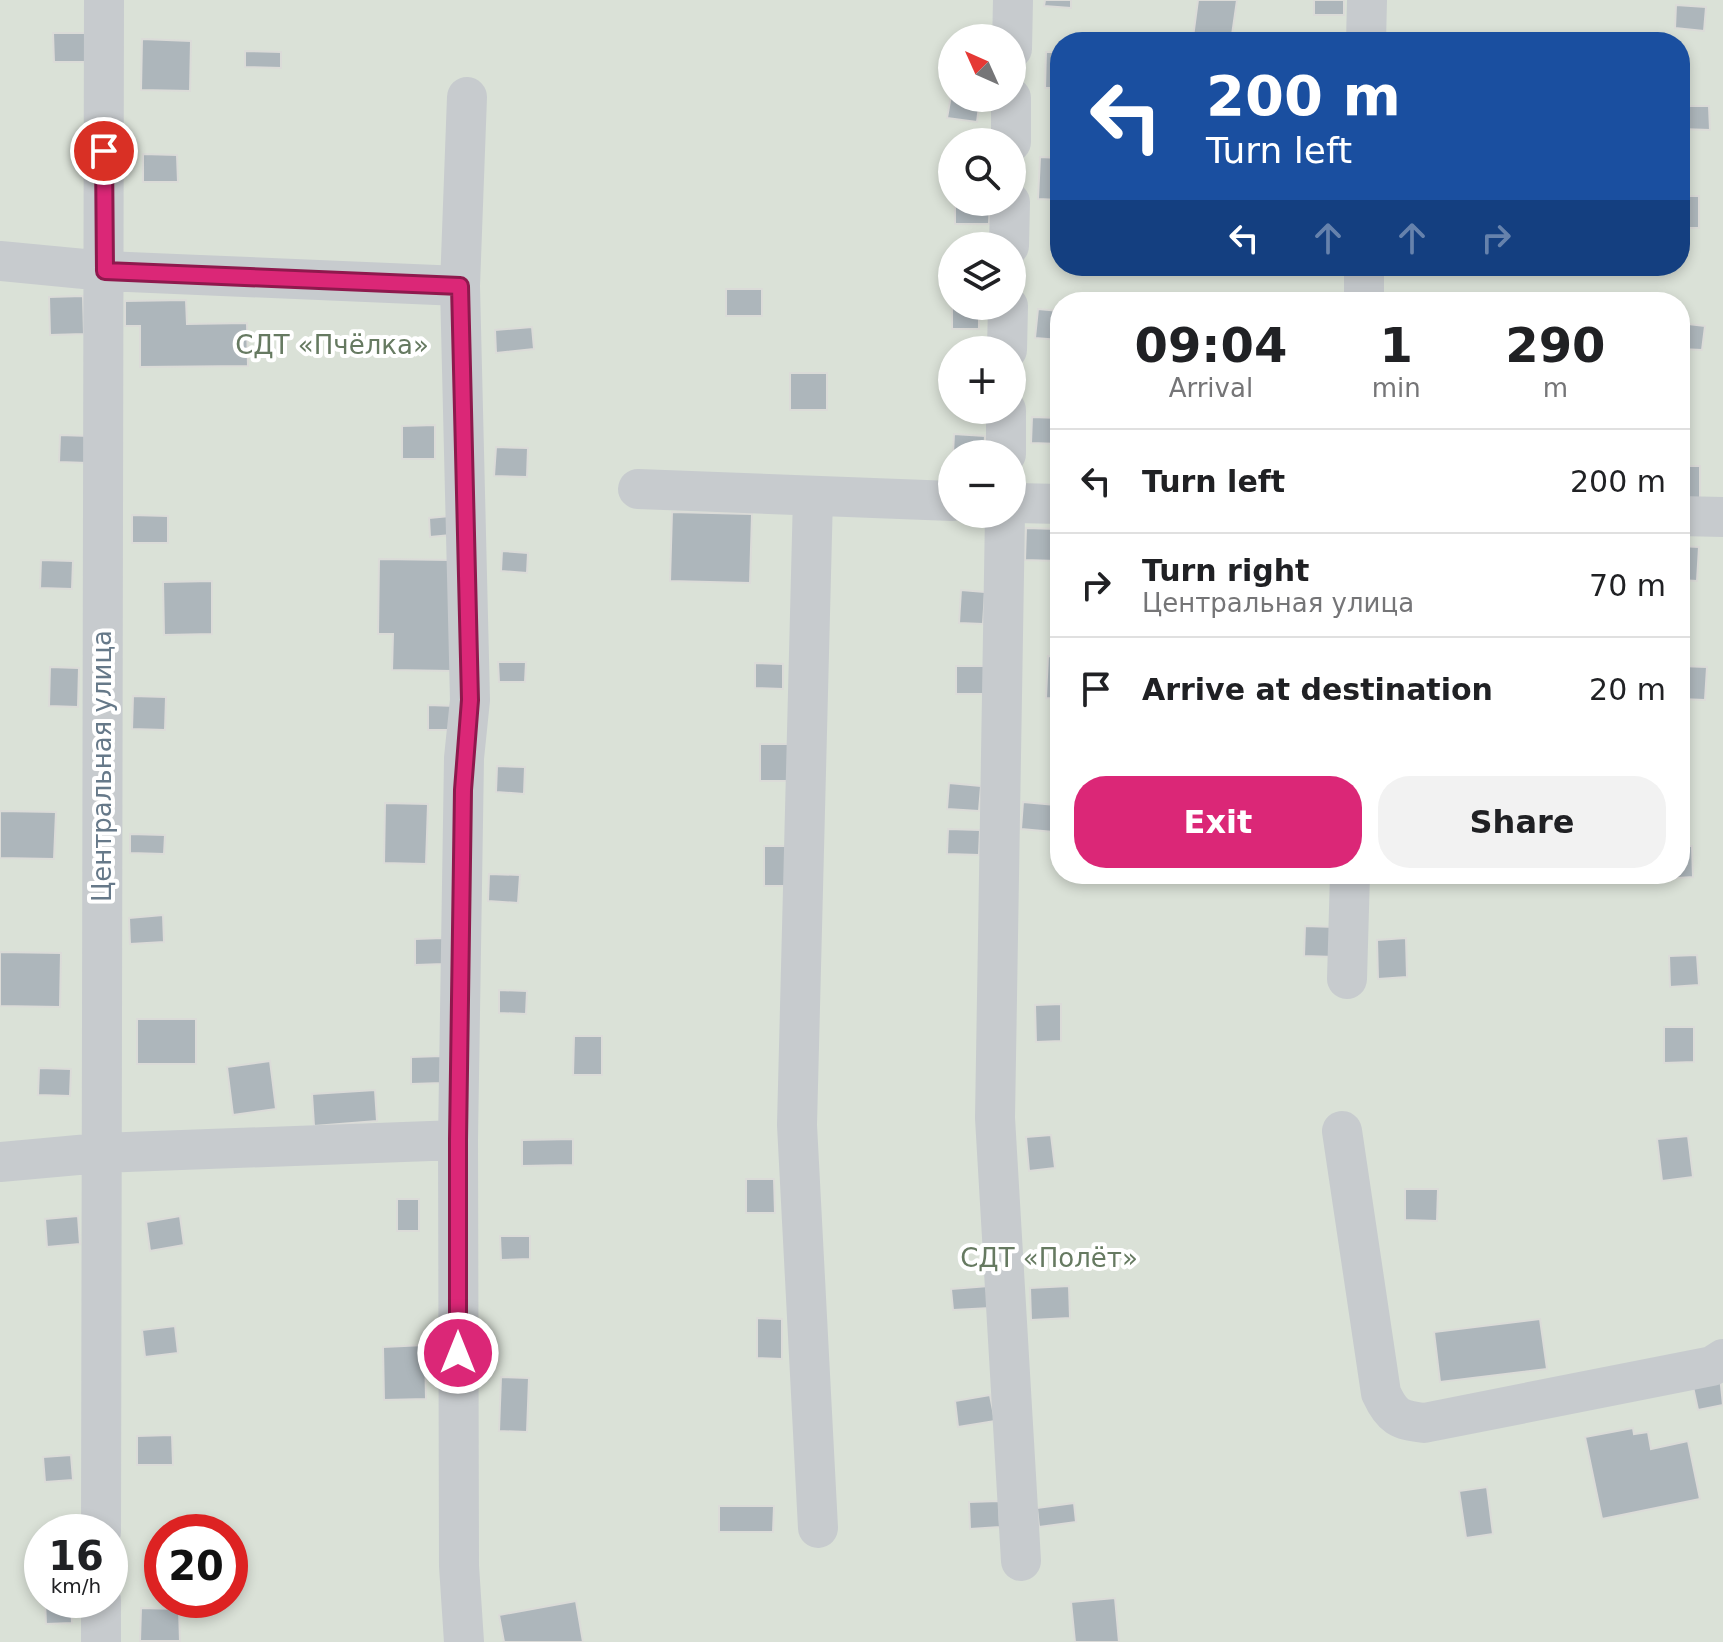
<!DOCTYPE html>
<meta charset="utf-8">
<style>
:root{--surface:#fff;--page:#f2f2f2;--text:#202124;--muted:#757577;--line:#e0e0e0;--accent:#db2777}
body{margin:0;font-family:"DejaVu Sans",sans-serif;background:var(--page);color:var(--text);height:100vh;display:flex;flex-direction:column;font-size:30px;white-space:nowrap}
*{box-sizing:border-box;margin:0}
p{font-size:26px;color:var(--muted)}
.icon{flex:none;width:44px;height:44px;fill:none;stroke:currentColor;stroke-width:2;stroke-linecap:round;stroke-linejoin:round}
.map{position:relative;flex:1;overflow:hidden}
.details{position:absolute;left:1050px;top:292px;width:640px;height:592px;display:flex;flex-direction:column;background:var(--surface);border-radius:32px;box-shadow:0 4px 12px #0003}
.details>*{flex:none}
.top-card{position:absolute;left:1050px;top:32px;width:640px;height:244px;border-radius:32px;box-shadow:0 4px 12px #0003;background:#1a4fa0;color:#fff;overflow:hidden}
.needle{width:52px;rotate:315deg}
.controls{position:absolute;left:938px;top:24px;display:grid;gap:16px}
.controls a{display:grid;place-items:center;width:88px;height:88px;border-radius:50%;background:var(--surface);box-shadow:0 4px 12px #0003;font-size:40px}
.speed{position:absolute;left:24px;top:1514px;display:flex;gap:16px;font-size:40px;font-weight:700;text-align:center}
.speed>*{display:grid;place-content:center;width:104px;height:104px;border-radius:50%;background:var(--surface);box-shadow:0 4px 12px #0003;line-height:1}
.speed small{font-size:20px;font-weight:400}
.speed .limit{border:12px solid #d22;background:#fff;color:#111}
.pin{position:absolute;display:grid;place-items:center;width:68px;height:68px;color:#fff;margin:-34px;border:4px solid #fff;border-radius:50%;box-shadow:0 2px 8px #0007}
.me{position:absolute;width:88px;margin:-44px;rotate:0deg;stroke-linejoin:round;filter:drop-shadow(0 0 6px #0008)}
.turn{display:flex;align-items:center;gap:28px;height:168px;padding:0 24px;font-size:36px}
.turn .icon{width:104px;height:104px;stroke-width:2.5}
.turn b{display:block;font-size:56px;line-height:68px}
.lanes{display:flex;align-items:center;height:76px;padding:0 24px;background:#0003;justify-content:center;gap:40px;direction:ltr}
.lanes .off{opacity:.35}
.eta{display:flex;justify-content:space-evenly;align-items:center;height:136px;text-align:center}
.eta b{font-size:48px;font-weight:700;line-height:56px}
.button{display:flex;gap:16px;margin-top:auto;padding:16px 24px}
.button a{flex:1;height:92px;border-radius:32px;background:var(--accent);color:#fff;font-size:32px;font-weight:700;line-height:92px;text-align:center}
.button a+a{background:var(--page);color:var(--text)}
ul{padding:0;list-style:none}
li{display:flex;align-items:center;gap:24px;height:104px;padding:0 24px;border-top:2px solid var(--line)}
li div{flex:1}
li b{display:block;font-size:30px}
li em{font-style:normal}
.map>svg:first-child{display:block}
</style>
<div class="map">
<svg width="1723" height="1642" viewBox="0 0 1723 1642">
<rect width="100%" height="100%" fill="#f9f9f6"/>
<path fill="#dae1d7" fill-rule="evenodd" d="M 0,0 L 1723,0 L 1723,1642 L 0,1642 ZM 952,38 L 1012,38 L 1012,98 L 952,98 ZM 1060,42 L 1680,42 L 1680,266 L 1060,266 ZM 952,142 L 1012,142 L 1012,202 L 952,202 ZM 952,246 L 1012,246 L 1012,306 L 952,306 ZM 1060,302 L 1680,302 L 1680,874 L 1060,874 ZM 952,350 L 1012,350 L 1012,410 L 952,410 ZM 952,454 L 1012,454 L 1012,514 L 952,514 ZM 42,1532 L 110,1532 L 110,1600 L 42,1600 ZM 162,1532 L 230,1532 L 230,1600 L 162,1600 Z"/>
<path fill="#adb6bb" stroke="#dbdbd8" stroke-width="2" d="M 1045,0 L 1071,0 L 1071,8 L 1044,6 Z
M 1198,0 L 1237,0 L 1231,42 L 1193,37 Z
M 1314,0 L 1344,0 L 1344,15 L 1314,15 Z
M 1676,5 L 1706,7 L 1704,31 L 1675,28 Z
M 53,33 L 87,33 L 87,62 L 54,62 Z
M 142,39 L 191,41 L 190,91 L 141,90 Z
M 245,51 L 281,52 L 281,68 L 245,67 Z
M 1046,52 L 1060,52 L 1060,88 L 1045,88 Z
M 952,90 L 952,98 L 980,98 L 977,122 L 947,118 Z
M 1680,106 L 1709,106 L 1710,130 L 1680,129 Z
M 143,154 L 177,155 L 178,182 L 143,182 Z
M 1040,157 L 1060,158 L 1060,200 L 1038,199 Z
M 1680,196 L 1699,196 L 1699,228 L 1680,228 Z
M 955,202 L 990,202 L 989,224 L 955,224 Z
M 726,289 L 762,289 L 762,316 L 726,316 Z
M 83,296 L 84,334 L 50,335 L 49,297 Z
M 186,300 L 187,324 L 247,323 L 248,366 L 140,367 L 140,326 L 125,326 L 125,301 Z
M 952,306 L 979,306 L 979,329 L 952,329 Z
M 1038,309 L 1060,311 L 1060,340 L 1035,338 Z
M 1680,323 L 1705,326 L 1702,350 L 1680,349 Z
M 532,327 L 534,349 L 496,353 L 495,330 Z
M 790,373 L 827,373 L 827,410 L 790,410 Z
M 1032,417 L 1060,418 L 1060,444 L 1031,443 Z
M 435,425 L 435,459 L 402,459 L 402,426 Z
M 954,434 L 985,436 L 984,454 L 953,454 Z
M 60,435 L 90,436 L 88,463 L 59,462 Z
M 496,447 L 528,448 L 527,477 L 494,476 Z
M 1680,466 L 1700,466 L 1700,499 L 1680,499 Z
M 672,512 L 752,514 L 750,583 L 670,581 Z
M 132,515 L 168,516 L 168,543 L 132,543 Z
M 450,516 L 451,535 L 430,537 L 429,518 Z
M 1026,528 L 1058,529 L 1057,561 L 1025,560 Z
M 1680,546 L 1699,547 L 1697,581 L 1680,580 Z
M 502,551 L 528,553 L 527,573 L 501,571 Z
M 379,559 L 452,560 L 451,671 L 392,670 L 393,634 L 378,634 Z
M 41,560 L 73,561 L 72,589 L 40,588 Z
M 212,581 L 212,634 L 164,635 L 163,582 Z
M 961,590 L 985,592 L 983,624 L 959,623 Z
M 1048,656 L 1060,657 L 1060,699 L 1046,698 Z
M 498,662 L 526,662 L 525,682 L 499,682 Z
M 755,663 L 783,664 L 783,689 L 755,688 Z
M 956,666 L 985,666 L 985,694 L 956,694 Z
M 1680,666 L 1707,667 L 1705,700 L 1680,699 Z
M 50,667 L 79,668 L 78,707 L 49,706 Z
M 133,696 L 166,697 L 165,730 L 132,729 Z
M 428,705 L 456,706 L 456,730 L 428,730 Z
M 760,744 L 788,744 L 788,781 L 760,781 Z
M 497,766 L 525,767 L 524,794 L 496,792 Z
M 949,783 L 981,786 L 979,811 L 947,809 Z
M 1023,802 L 1056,805 L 1054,832 L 1021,829 Z
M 385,803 L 428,804 L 426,864 L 384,863 Z
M 0,811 L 56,812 L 54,859 L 0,858 Z
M 948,829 L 980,830 L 979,855 L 947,854 Z
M 130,834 L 165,835 L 164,854 L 130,853 Z
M 764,846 L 789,846 L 788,886 L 764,886 Z
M 1680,846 L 1692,846 L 1693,877 L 1661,879 L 1661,874 L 1680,874 Z
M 489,874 L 520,875 L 518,903 L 488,901 Z
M 163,915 L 164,942 L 130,944 L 129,918 Z
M 1305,926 L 1336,927 L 1335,957 L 1304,956 Z
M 443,938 L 444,964 L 415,965 L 415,939 Z
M 1406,938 L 1407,977 L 1378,979 L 1377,940 Z
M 0,952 L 61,953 L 60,1007 L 0,1006 Z
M 1697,955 L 1699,985 L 1670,987 L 1669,956 Z
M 499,990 L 527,991 L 526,1014 L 499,1013 Z
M 1061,1004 L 1061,1041 L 1036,1042 L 1035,1005 Z
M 137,1019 L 196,1019 L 196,1064 L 137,1064 Z
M 1664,1027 L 1694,1027 L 1694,1062 L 1664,1063 Z
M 574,1036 L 602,1036 L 602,1075 L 573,1075 Z
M 442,1056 L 442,1083 L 411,1084 L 411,1057 Z
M 270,1061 L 276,1109 L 233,1115 L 227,1067 Z
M 39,1068 L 71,1069 L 70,1096 L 38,1095 Z
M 375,1090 L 377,1121 L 314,1126 L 312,1094 Z
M 1051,1135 L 1055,1168 L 1029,1171 L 1026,1137 Z
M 1688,1136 L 1693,1177 L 1662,1181 L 1657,1139 Z
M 573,1139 L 573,1165 L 522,1166 L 522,1140 Z
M 746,1179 L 774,1179 L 775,1213 L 746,1213 Z
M 1405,1189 L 1438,1189 L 1437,1221 L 1405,1220 Z
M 397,1199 L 419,1199 L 419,1231 L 397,1231 Z
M 78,1216 L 80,1244 L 47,1247 L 45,1219 Z
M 180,1216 L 184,1245 L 150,1251 L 146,1222 Z
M 500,1236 L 530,1236 L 530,1259 L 501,1260 Z
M 989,1286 L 991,1308 L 953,1310 L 951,1289 Z
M 1069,1286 L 1070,1318 L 1031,1320 L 1030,1288 Z
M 757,1318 L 782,1319 L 782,1359 L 757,1358 Z
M 1540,1319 L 1547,1369 L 1440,1382 L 1434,1332 Z
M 175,1326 L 178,1353 L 145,1357 L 142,1330 Z
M 425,1345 L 426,1399 L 384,1400 L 383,1347 Z
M 1720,1376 L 1723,1405 L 1698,1410 L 1692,1382 Z
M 501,1377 L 529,1378 L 527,1432 L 499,1431 Z
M 990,1395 L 995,1421 L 958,1427 L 955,1401 Z
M 1633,1428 L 1634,1434 L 1648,1432 L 1651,1449 L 1688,1441 L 1700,1499 L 1602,1519 L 1585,1437 Z
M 172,1435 L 173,1465 L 137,1465 L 137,1436 Z
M 71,1455 L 73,1480 L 45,1482 L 43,1457 Z
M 1487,1487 L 1493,1534 L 1466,1538 L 1459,1491 Z
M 999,1501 L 1000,1527 L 970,1529 L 969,1502 Z
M 1074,1503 L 1076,1522 L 1039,1527 L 1037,1508 Z
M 719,1506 L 774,1506 L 773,1532 L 719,1532 Z
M 1115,1598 L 1119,1642 L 1075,1642 L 1071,1602 Z
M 45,1600 L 71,1600 L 72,1623 L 46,1624 Z
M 576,1601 L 583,1642 L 504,1642 L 499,1615 Z
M 141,1608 L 179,1609 L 180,1641 L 140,1641 Z"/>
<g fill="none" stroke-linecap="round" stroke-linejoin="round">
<path stroke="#c7cbce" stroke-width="40" d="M 1366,42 L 1367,0
M 1012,49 L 1013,0
M 1011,142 L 1011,98
M 1009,246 L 1010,202
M 0,261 L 105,271 L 460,286
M 1364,302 L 1364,266
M 1007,350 L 1008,306
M 1006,454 L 1006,410
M 638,489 L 952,501
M 813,496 L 797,1125 L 818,1528
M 1012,503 L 1060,504
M 1005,514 L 995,1118 L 1021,1561
M 1680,516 L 1723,517
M 1347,979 L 1350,874
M 1342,1131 L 1381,1393 C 1392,1417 1399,1420 1424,1423 L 1712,1366 L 1723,1359
M 0,1162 L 100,1153 L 458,1140
M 101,1532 L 104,0
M 101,1600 L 101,1642
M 464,1642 L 459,1566 L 458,1140 L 464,758 L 470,700 L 460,286 L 467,97"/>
</g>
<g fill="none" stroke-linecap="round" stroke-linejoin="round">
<defs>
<path id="route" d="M 104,151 L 105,271 L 460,286 L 470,700 L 463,790 L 458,1140 L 458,1353"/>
</defs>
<use href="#route" stroke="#8e194d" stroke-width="20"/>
<use href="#route" stroke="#db2777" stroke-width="14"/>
</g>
<g text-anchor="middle" stroke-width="8" stroke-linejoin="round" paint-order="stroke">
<g font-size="26" fill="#667a61" stroke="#fff">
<text x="332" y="354">СДТ «Пчёлка»</text>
<text x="1049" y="1267">СДТ «Полёт»</text>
</g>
<g font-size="26" fill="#667989" stroke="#fff">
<text transform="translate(102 766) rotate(-90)" y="9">Центральная улица</text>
</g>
</g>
</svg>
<div class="controls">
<a><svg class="needle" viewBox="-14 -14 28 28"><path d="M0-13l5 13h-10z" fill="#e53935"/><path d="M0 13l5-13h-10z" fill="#757577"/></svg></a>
<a><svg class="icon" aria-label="search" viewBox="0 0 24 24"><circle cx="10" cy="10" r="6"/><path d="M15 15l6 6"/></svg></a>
<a><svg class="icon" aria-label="layers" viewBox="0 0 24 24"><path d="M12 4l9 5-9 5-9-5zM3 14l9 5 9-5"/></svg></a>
<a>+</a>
<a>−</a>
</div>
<div class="speed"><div>16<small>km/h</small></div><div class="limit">20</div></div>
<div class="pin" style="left:104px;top:151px;background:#d93025"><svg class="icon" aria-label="arrive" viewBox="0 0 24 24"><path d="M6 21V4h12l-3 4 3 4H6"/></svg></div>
<svg class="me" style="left:458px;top:1353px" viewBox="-20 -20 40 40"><circle r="17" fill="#db2777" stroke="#fff" stroke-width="3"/><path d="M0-11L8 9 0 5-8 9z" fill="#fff"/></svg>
<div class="top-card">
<div class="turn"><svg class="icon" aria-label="left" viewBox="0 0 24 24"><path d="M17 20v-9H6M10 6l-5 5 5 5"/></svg><div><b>200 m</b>Turn left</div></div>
<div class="lanes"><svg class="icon" aria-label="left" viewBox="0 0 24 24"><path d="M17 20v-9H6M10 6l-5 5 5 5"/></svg><svg class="icon off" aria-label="ahead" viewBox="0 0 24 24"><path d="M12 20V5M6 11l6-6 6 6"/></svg><svg class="icon off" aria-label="ahead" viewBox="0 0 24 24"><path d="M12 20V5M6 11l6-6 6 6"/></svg><svg class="icon off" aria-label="right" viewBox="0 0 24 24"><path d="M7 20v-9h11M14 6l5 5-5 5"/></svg></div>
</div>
<section class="details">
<div class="eta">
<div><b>09:04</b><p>Arrival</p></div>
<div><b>1</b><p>min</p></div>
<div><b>290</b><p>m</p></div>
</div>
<ul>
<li><svg class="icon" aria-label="left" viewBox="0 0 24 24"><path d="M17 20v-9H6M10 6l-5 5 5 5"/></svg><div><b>Turn left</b></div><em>200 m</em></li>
<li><svg class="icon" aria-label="right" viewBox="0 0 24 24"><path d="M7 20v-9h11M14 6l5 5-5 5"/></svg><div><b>Turn right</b><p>Центральная улица</p></div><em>70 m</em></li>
<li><svg class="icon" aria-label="arrive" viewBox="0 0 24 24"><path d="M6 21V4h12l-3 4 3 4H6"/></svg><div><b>Arrive at destination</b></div><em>20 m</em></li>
</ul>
<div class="button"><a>Exit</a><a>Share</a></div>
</section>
</div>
